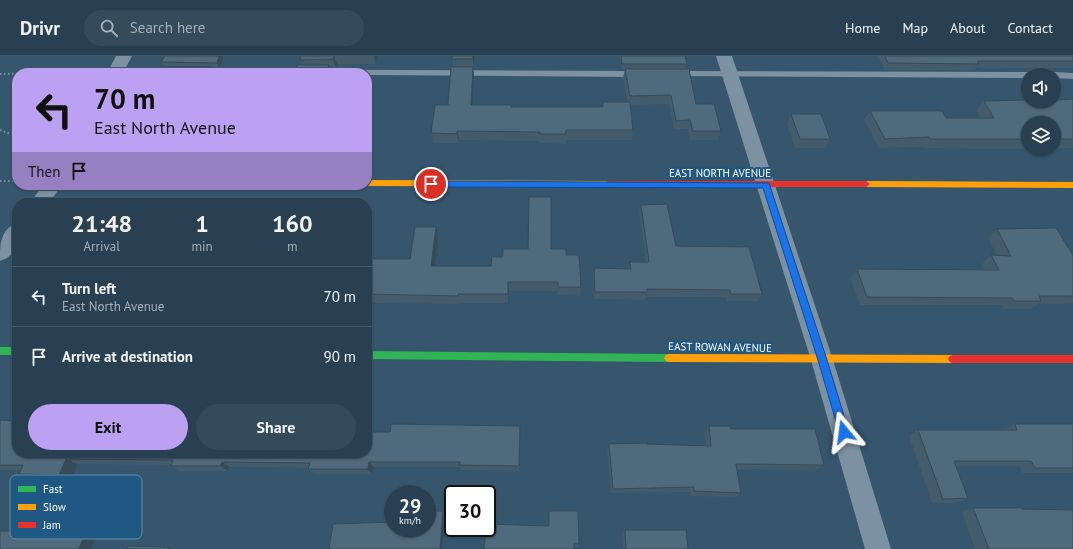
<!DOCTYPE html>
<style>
:root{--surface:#284051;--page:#344b5b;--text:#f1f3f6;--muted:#a5afb7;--line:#445968;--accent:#bca0f2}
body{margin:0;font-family:"PT Sans",sans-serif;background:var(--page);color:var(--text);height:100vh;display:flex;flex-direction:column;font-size:15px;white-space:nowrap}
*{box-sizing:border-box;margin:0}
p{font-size:13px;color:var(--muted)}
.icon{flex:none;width:22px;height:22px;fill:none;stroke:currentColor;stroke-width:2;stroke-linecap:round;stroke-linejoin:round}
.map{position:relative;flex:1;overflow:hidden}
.details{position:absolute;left:12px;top:142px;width:360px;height:260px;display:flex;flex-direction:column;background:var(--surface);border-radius:16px;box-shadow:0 1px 3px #0004,0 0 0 1px var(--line)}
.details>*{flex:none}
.hud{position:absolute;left:12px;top:12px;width:360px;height:122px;border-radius:16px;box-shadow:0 1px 3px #0004,0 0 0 1px var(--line);background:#bca0f2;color:#111;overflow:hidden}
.controls{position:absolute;left:1021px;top:12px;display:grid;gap:8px}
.controls a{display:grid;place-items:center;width:40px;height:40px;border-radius:50%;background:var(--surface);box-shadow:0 1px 3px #0004,0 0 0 1px var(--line);font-size:20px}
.speed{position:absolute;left:384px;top:429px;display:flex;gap:8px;font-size:20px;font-weight:700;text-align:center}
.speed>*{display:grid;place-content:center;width:52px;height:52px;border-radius:50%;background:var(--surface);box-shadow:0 1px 3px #0004,0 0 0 1px var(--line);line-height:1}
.speed small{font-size:10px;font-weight:400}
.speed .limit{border:2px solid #111;border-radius:6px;background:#fff;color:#111}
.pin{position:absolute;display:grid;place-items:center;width:34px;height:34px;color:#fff;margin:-17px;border:2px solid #fff;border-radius:50%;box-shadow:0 1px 4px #0007}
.me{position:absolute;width:44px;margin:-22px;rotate:344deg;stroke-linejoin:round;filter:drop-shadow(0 0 3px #0008)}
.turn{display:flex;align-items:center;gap:14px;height:84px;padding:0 16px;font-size:18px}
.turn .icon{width:52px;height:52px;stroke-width:2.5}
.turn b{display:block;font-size:28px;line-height:34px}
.then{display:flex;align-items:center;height:38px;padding:0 16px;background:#0003;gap:8px;font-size:15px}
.eta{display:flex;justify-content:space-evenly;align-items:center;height:68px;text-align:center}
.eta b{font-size:24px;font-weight:700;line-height:28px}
.action{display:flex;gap:8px;margin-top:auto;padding:8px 16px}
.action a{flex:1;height:46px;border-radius:24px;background:var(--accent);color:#111;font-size:16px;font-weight:700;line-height:46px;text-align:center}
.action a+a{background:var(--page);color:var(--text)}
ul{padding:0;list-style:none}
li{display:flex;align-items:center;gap:12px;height:60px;padding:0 16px;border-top:1px solid var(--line)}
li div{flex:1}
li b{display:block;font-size:15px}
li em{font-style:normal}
header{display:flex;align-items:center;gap:24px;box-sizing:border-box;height:56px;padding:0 20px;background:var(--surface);border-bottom:1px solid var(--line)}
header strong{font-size:19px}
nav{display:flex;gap:22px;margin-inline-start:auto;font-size:14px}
.search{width:280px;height:36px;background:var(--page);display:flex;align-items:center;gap:10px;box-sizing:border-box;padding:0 14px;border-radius:22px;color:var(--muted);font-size:15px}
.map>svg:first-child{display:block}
</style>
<header>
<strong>Drivr</strong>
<div class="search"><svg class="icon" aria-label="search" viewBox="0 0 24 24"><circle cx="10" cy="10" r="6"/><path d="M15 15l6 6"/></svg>Search here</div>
<nav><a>Home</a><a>Map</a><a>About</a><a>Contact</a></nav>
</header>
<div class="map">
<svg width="1073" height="493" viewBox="0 0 1073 493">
<rect width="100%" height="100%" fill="#35566c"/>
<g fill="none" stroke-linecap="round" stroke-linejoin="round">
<path stroke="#7c92a2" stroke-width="2" stroke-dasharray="1.5 2.5" stroke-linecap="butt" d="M 0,18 L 95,16
M 0,74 L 17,81
M 0,125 L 17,125"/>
<path fill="#7c92a2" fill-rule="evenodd" d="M 116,13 L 173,13 L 177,16 L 113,17 L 113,14 Z
M 200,13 L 639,15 L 643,18 L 639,21 L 367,19 L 367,17 L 197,17 L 197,14 Z
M 676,15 L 1028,16 L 1032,19 L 1028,19 L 1028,22 L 673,20 L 672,18 L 673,16 Z
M 1054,16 L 1073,17 L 1073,23 L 1054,22 L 1054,19 L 1050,19 Z"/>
<path fill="#7c92a2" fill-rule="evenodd" d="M 116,0 L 132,0 L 123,17 L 107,17 Z
M 716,0 L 732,0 L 833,304 L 891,493 L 865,493 L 811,304 Z
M 43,129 L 62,129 L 49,147 L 30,147 Z
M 17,167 C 17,184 19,199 0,205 C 0,188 0,174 17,167 Z"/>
<path fill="#30b455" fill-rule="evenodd" d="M 0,291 L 17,291 L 17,299 L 0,299 Z
M 367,295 L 669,298 L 672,299 L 674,302 L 672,305 L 669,306 L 367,303 Z"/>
<path fill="#ff9f0a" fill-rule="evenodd" d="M 367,124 L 608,125 L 612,128 L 608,131 L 367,130 L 364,129 L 367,129 Z
M 866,125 L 1073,126 L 1073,132 L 866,131 L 862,128 Z
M 669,298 L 953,299 L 956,300 L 958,303 L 956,306 L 953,307 L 669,306 L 666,305 L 664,302 L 666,299 Z"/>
<path fill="#e5322d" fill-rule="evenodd" d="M 608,125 L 866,125 L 870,128 L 866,131 L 608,131 L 604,128 Z
M 953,299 L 1073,299 L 1073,307 L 953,307 L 950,306 L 948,303 L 950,300 Z"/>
</g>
<path fill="#445b6b" d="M 165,0 L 224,0 L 219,12 L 213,12 L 216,17 L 158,17 L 164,11 L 161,6 Z
M 301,0 L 377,0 L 376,8 L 337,8 L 336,12 L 330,12 L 332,17 L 301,9 L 300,4 Z
M 452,0 L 474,0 L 474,13 L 473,13 L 474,21 L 473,49 L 511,51 L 602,51 L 603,46 L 628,46 L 623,22 L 625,13 L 622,13 L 619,0 L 685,0 L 687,8 L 685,13 L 696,48 L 721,75 L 718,84 L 690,84 L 688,73 L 674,73 L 669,48 L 630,49 L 633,74 L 632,84 L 566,84 L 566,88 L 539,87 L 539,85 L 459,84 L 459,87 L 433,87 L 431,77 L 448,49 L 453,11 Z
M 878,0 L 1073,0 L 1073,12 L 976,12 L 974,14 L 885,14 Z
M 1073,43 L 1073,92 L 1054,92 L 1054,67 L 1028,67 L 1028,93 L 995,93 L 923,92 L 922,91 L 879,92 L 864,64 L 870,55 L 946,62 L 981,62 L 976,54 L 984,45 Z
M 791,58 L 830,83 L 825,92 L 795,92 L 787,68 Z
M 641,149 L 676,190 L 762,238 L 757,245 L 727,245 L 726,241 L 646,241 L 645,244 L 594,243 L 593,220 L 594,212 L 629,213 L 630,206 L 646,206 L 639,157 Z
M 997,173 L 1073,199 L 1073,247 L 1038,248 L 1031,253 L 1004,253 L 1002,249 L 860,249 L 850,222 L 857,213 L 985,214 L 982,208 L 991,199 L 997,199 L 988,182 Z
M 438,181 L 435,210 L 491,210 L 503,201 L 551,193 L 566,199 L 581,231 L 580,240 L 557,239 L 557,235 L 509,235 L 508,247 L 460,247 L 460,248 L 367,247 L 367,203 L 410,203 Z
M 0,364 L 17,397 L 520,376 L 519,415 L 461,414 L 460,411 L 374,411 L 372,418 L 314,418 L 308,413 L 309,412 L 230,411 L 228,415 L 180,415 L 171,410 L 171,409 L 78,408 L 71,423 L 32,423 L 19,418 L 20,414 L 0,414 Z
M 1015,368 L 1073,368 L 1073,417 L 1022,417 L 1019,410 L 956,410 L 968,442 L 957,447 L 932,447 L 909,380 L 918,374 L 1004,374 Z
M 709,370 L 731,373 L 824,409 L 817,414 L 737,413 L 741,437 L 736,441 L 690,440 L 690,436 L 611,437 L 607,394 L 609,388 L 647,388 L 706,390 L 704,376 Z
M 973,452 L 1022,453 L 1073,493 L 975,493 L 962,456 Z
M 549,455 L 579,488 L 578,491 L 574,491 L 549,470 Z
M 625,474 L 688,493 L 623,493 L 622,478 Z"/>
<path fill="#374a57" d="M 219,0 L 224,0 L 219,12 L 217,7 Z
M 334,0 L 337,8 L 336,12 L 333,3 Z
M 374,0 L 377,0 L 376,8 Z
M 473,0 L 474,0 L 474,13 L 473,3 Z
M 329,9 L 332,17 L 326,17 Z
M 212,11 L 216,17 L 210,17 Z
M 473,11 L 474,21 L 472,58 L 471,49 Z
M 367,63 L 368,67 L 367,72 Z
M 457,75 L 459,84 L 459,87 L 457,78 Z
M 436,171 L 438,181 L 434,219 L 431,210 Z
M 508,226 L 509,235 L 508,247 Z
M 66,403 L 78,408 L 71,423 L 59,419 Z
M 222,406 L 230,411 L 228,415 L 220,410 Z
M 369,406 L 374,411 L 372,418 L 368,413 Z
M 443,455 L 445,459 L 442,493 L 440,493 Z
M 90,465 L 100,469 L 91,493 L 79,493 Z
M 168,491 L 174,493 L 168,493 Z"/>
<path fill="#4f6a7c" stroke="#374a57" d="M 165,0 L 219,0 L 217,7 L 161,6 Z
M 301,0 L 334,0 L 333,3 L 300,4 Z
M 452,0 L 473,0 L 473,3 L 452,3 Z
M 621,0 L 685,0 L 687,8 L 622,8 Z
M 885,0 L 1073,0 L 1073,5 L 977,5 L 979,8 L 888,7 Z
M 297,9 L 329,9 L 326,17 L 293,17 Z
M 162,11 L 212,11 L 210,17 L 158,17 Z
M 451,11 L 473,11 L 471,49 L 511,49 L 511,51 L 603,51 L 603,46 L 630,46 L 633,74 L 566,74 L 566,78 L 540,78 L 540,76 L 457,75 L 457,78 L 431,77 L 435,49 L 448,49 Z
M 625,13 L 689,13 L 696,48 L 714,48 L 721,75 L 693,75 L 690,64 L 676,65 L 671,39 L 630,40 Z
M 1073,43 L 1073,83 L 1054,83 L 1054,67 L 1028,67 L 1028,83 L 930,83 L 929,81 L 885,83 L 870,55 L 942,55 L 946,62 L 994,62 L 984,45 L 1028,44 L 1028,45 L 1054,45 L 1054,44 Z
M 791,58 L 821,58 L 830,83 L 800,83 Z
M 529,141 L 551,141 L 551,193 L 566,193 L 566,199 L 579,199 L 581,231 L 558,231 L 558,226 L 508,226 L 508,238 L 458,238 L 458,240 L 367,238 L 367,203 L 410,203 L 415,171 L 436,171 L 431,210 L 491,210 L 492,201 L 503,201 L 503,193 L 528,193 Z
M 667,148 L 676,190 L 749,191 L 762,238 L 731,238 L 730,234 L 647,233 L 647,236 L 595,236 L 594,212 L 631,213 L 630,206 L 649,206 L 641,149 Z
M 1056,172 L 1073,199 L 1073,240 L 1039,240 L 1041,245 L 1014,245 L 1012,242 L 867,241 L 857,213 L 999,214 L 991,199 L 1011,200 L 997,173 Z
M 0,364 L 17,365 L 17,397 L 367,397 L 367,376 L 390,376 L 391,368 L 520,370 L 519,410 L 459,409 L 460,406 L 369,406 L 368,413 L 308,413 L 310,407 L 222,406 L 220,410 L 171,410 L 173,404 L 66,403 L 59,419 L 19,418 L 23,409 L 0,409 Z
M 1015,368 L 1073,368 L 1073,412 L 1035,412 L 1031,405 L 954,405 L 968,442 L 943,443 L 918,374 L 1017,374 Z
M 709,370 L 730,370 L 731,373 L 815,373 L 824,409 L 736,408 L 741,437 L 694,435 L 694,431 L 613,433 L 609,388 L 647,387 L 647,388 L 711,390 Z
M 973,452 L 1021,452 L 1022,453 L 1073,454 L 1073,493 L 989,493 Z
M 427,455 L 443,455 L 440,493 L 329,493 L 333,468 L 393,466 L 393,472 L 427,472 Z
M 549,455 L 578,455 L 579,488 L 574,488 L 574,493 L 484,493 L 486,472 L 487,472 L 487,468 L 549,470 Z
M 63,465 L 90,465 L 79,493 L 0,493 L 0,475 L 58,476 Z
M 625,474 L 686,474 L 688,493 L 626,493 Z
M 128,490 L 168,491 L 168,493 L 127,493 Z"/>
<path fill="#1a73e8" stroke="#114b97" d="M 431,125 L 769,127 L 827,304 L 849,376 L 848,380 L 844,382 L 840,380 L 839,376 L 818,304 L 763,132 L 431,131 L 427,128 Z"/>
<g text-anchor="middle" stroke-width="4" stroke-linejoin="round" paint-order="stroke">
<g font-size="11" fill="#fff" stroke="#1f5983">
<text x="720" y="121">EAST NORTH AVENUE</text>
<text transform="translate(720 291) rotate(1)" y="4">EAST ROWAN AVENUE</text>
</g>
</g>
<rect x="10" y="419" width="132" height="64" rx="6" fill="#1f5983" stroke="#628ba8" stroke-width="1"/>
<rect x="18" y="430" width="18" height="6" fill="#30b455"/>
<rect x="18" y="448" width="18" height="6" fill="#ff9f0a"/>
<rect x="18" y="466" width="18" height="6" fill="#e5322d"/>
<g font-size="11" fill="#fff">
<text x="43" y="437">Fast</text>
<text x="43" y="455">Slow</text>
<text x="43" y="473">Jam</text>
</g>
</svg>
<div class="controls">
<a><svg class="icon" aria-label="sound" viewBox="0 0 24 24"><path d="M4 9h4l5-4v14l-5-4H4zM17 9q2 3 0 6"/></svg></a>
<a><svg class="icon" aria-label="layers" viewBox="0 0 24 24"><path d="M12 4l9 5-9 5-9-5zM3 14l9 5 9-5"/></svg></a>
</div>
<div class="speed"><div>29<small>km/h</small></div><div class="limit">30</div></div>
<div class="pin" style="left:431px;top:128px;background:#d93025"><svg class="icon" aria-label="arrive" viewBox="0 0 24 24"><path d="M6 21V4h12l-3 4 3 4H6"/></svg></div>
<svg class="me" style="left:844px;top:376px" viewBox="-20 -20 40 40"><path d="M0-17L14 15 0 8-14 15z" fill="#1a73e8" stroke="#fff" stroke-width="4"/></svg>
<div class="hud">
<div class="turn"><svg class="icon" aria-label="left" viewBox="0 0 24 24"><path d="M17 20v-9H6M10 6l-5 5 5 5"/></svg><div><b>70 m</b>East North Avenue</div></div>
<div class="then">Then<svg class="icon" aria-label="arrive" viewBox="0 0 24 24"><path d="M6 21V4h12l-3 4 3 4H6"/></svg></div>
</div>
<section class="details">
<div class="eta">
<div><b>21:48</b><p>Arrival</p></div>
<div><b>1</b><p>min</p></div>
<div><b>160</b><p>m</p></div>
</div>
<ul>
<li><svg class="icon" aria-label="left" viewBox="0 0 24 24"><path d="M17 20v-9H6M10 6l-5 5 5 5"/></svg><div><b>Turn left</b><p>East North Avenue</p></div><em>70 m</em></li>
<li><svg class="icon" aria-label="arrive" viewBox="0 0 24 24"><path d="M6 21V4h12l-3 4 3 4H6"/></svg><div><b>Arrive at destination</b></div><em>90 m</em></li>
</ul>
<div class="action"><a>Exit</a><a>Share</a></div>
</section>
</div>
